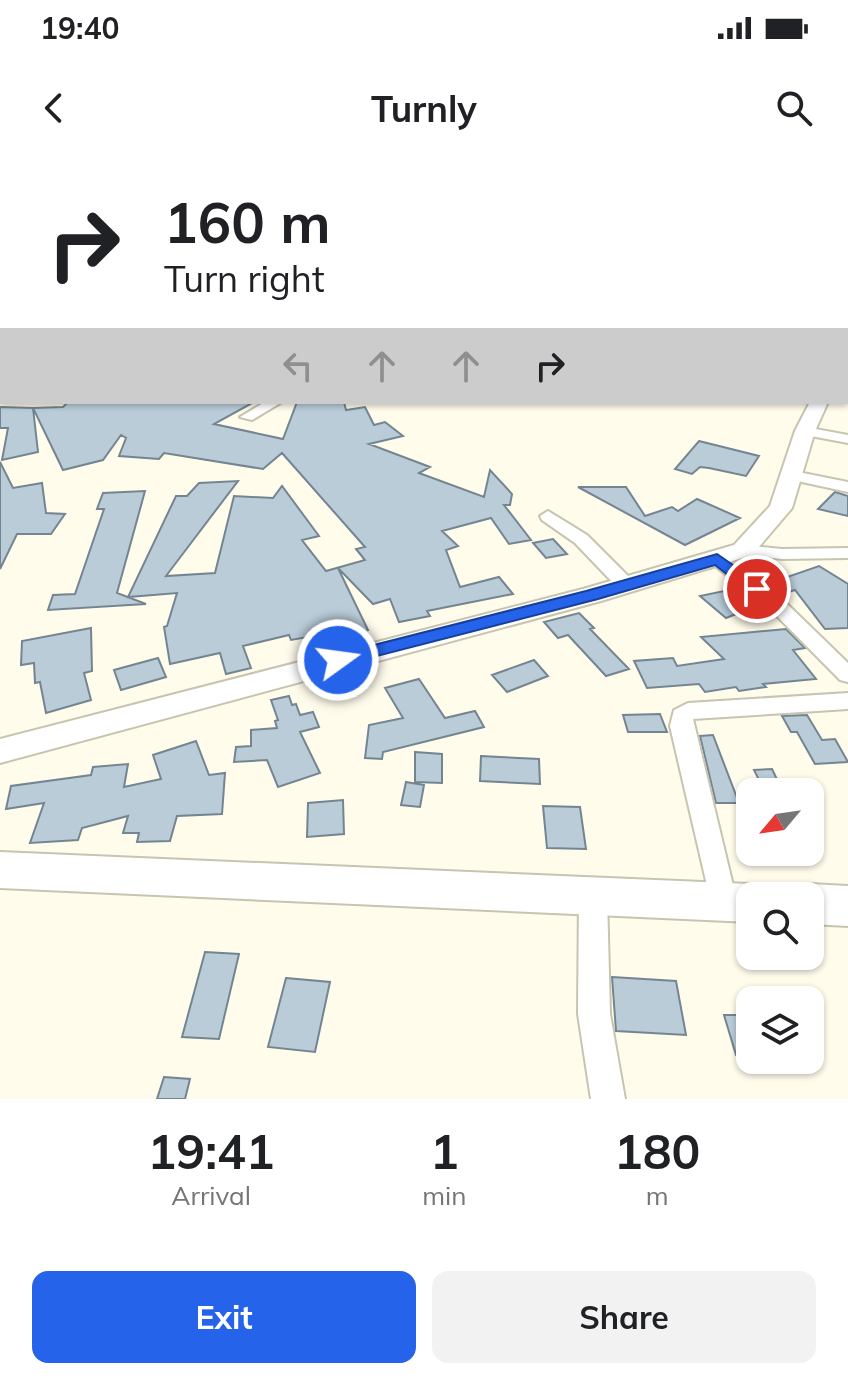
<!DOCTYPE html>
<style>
:root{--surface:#fff;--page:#f2f2f2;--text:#202124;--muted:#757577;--accent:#2563eb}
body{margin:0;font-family:Mulish,sans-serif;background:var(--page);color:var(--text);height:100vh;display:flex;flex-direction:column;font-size:30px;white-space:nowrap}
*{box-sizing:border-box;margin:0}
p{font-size:26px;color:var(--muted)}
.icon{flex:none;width:44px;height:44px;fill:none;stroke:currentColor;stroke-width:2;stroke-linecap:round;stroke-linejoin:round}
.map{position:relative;height:939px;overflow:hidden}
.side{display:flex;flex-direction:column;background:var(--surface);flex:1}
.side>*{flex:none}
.banner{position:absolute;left:0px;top:0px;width:848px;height:244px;box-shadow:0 2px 6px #0004;background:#fff;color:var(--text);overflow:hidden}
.needle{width:52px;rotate:241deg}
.tools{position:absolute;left:736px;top:618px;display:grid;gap:16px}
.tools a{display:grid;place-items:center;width:88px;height:88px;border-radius:16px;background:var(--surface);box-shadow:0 2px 6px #0004;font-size:40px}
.pin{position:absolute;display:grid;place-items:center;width:68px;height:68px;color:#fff;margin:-34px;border:4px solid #fff;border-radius:50%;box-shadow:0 2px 8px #0007}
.me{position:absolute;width:88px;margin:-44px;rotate:76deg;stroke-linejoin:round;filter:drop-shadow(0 0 6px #0008)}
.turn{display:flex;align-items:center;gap:28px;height:168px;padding:0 32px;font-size:36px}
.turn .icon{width:104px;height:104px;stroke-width:2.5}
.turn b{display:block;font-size:56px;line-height:68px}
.lanes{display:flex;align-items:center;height:76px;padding:0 32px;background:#0003;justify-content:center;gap:40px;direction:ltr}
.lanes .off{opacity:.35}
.eta{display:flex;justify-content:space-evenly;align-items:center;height:136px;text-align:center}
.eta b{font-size:48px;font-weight:700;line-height:56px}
.cta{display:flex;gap:16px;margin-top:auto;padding:16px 32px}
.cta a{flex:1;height:92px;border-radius:16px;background:var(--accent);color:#fff;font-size:32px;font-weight:700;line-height:92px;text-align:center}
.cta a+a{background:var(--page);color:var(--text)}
.status{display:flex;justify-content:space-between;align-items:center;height:56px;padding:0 40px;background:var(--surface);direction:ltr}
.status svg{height:22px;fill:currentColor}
header{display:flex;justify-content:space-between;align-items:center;height:104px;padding:0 32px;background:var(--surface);font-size:36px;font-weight:700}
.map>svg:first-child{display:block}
</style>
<div class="status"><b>19:40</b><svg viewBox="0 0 49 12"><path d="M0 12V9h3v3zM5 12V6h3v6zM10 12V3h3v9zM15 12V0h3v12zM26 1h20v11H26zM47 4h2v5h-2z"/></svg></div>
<header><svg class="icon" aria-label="back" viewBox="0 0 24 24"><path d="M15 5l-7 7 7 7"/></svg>Turnly<svg class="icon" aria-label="search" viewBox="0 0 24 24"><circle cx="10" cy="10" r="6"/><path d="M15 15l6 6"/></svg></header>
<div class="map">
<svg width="848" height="939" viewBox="0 0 848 939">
<rect width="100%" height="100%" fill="#fffcec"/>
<path fill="#b9ccd8" stroke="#748591" stroke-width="2" d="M 68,242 L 254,242 L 214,264 L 283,279 L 297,242 L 344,242 L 346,250 L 365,247 L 374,265 L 385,262 L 403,276 L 369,284 L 430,307 L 419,313 L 484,337 L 490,310 L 512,334 L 510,345 L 504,345 L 531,380 L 509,384 L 491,358 L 442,371 L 458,386 L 446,390 L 460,427 L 499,417 L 513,434 L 427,451 L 430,456 L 399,462 L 390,439 L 373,444 L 338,408 L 368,470 L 333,477 L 331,473 L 291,480 L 289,475 L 243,486 L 251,508 L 226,514 L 220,493 L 170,504 L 164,467 L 167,466 L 177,433 L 128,437 L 176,336 L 187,336 L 199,323 L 238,321 L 166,416 L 215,413 L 234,336 L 273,338 L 282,326 L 319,376 L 302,380 L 326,411 L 365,400 L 356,389 L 365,387 L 282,293 L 263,309 L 164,293 L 159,299 L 119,296 L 126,278 L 121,275 L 103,300 L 63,310 L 33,248 L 63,247 Z
M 0,247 L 33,248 L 38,292 L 2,300 L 8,268 L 0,268 Z
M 699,281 L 759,296 L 746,316 L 709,308 L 700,307 L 692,314 L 675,309 Z
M 0,302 L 13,328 L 42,323 L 46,353 L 65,354 L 51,374 L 17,374 L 0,409 Z
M 578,327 L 626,327 L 645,356 L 672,347 L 678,351 L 697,339 L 740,358 L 685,385 Z
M 145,331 L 117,433 L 146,444 L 48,450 L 53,435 L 75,434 L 104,349 L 97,349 L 103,333 Z
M 835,332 L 848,336 L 848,356 L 818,349 Z
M 553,379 L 567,394 L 546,398 L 533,383 Z
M 819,406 L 848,424 L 848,468 L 825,469 L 795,430 L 782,434 L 767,424 Z
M 724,431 L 733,439 L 740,436 L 754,447 L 726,458 L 700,436 Z
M 579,453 L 594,468 L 590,469 L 629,509 L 606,516 L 568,475 L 558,478 L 544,462 Z
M 91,468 L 92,511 L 84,513 L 91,540 L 46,553 L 40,522 L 35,523 L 34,503 L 21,505 L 22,481 Z
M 786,469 L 805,488 L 793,490 L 816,519 L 763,524 L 766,527 L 739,531 L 736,527 L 705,532 L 699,524 L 647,528 L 634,501 L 673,498 L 677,506 L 724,499 L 701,477 Z
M 158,498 L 166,517 L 121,530 L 114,510 Z
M 534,500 L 548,516 L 507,532 L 492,515 Z
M 419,519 L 445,558 L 475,551 L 484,567 L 383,592 L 382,599 L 365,598 L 369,565 L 403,558 L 385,528 Z
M 289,536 L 292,545 L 296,544 L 300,555 L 313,552 L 319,567 L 300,572 L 320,613 L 278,627 L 267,600 L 234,602 L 236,587 L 251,586 L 251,570 L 277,568 L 275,561 L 278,560 L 271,540 Z
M 660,554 L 667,572 L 628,572 L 623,555 Z
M 807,555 L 822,580 L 835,579 L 848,602 L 815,604 L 797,572 L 791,572 L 782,556 Z
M 713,575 L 739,643 L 716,643 L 700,576 Z
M 196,581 L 209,615 L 225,613 L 222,654 L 177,656 L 170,681 L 137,682 L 139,673 L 123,673 L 128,656 L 82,668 L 78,680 L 30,683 L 44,643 L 6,649 L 11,626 L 91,615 L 93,607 L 128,604 L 124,627 L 161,619 L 153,595 Z
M 415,592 L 442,594 L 442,623 L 415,622 Z
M 481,596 L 539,599 L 540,624 L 480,621 Z
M 772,609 L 783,632 L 765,632 L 754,610 Z
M 406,622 L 424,625 L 420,647 L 401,645 Z
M 343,640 L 344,674 L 307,677 L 308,643 Z
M 543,646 L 580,647 L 586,689 L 547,688 Z
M 205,792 L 239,794 L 219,879 L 182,877 Z
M 612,817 L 676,821 L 686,875 L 616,871 Z
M 286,818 L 330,822 L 315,892 L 268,887 Z
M 724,855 L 750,855 L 750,896 L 736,895 Z
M 164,917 L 190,919 L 185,939 L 157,939 Z"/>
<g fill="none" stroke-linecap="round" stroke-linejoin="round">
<defs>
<path id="street" d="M 0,101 L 2,101 L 2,106 L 0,106 Z
M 846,182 L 848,182 L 848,188 L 846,188 Z
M 265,242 L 282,242 L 252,260 L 240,257 Z
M 805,267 L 848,275 L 848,283 L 800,274 L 800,268 Z
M 793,311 L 848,322 L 848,332 L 788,319 L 785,316 Z
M 548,351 L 587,375 L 633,421 L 635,425 L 633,429 L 619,429 L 575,383 L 542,360 L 540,356 Z
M 743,385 L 782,389 L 848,388 L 848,398 L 782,399 L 737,394 L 734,390 L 737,386 Z
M 717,394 L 783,440 L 848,503 L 848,522 L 840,520 L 769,448 L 711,403 L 708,399 L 711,395 Z
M 848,533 L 848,549 L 693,559 L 737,742 L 733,751 L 723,754 L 713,751 L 670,566 L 674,550 L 688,543 Z
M 593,724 L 603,728 L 607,736 L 610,854 L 625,939 L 591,939 L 578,854 L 579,736 L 583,728 Z"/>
<path id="secondary" d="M 848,191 L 848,203 L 846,203 L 846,192 Z
M 810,242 L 828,242 L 815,271 L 792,348 L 752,395 L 601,441 L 0,603 L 0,579 L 583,429 L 734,385 L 770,346 L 795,271 Z"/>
<path id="primary" d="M 0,692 L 750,724 L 766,729 L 769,736 L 750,736 L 750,762 L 0,728 Z
M 810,724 L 848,726 L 848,766 L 810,764 L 810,736 L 791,736 L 794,730 Z"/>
</defs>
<use href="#street" stroke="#c7c4b0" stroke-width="4"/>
<use href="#secondary" stroke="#c7c4b0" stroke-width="4"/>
<use href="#primary" stroke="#c7c4b0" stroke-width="4"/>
<use href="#street" fill="#fff" fill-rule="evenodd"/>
<use href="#secondary" fill="#fff" fill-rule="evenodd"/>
<use href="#primary" fill="#fff" fill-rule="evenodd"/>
</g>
<linearGradient id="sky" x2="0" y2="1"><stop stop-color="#91acac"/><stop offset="0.43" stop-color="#fffef6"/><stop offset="1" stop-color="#fffef6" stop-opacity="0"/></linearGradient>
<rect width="848" height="233" fill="url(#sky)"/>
<path fill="#2563eb" stroke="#184099" stroke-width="2" d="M 717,394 L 763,426 L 765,429 L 763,433 L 751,433 L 715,405 L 598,439 L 338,506 L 328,500 L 331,496 L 586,431 Z"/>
</svg>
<div class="tools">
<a><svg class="needle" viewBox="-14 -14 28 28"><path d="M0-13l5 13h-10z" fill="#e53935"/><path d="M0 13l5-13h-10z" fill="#757577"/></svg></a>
<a><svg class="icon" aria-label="search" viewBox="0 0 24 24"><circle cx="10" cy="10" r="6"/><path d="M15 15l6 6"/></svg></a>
<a><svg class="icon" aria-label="layers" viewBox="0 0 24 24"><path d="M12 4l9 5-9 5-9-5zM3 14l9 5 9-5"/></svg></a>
</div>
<div class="pin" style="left:757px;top:429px;background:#d93025"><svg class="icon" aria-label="arrive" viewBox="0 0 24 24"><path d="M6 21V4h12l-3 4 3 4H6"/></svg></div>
<svg class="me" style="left:338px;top:500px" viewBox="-20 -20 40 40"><circle r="17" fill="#2563eb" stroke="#fff" stroke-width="3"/><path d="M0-11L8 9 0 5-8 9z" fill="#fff"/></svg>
<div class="banner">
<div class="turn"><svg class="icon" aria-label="right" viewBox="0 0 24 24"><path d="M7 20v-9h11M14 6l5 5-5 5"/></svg><div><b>160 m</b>Turn right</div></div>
<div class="lanes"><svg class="icon off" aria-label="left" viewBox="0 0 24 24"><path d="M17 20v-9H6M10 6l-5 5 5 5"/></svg><svg class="icon off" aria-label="ahead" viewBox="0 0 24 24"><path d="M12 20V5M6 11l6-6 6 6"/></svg><svg class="icon off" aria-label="ahead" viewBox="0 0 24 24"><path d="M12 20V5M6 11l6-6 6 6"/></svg><svg class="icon" aria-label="right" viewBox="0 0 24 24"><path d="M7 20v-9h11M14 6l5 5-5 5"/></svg></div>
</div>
</div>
<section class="side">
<div class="eta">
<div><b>19:41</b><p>Arrival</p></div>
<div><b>1</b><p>min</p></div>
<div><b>180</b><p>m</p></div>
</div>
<div class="cta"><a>Exit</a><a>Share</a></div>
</section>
